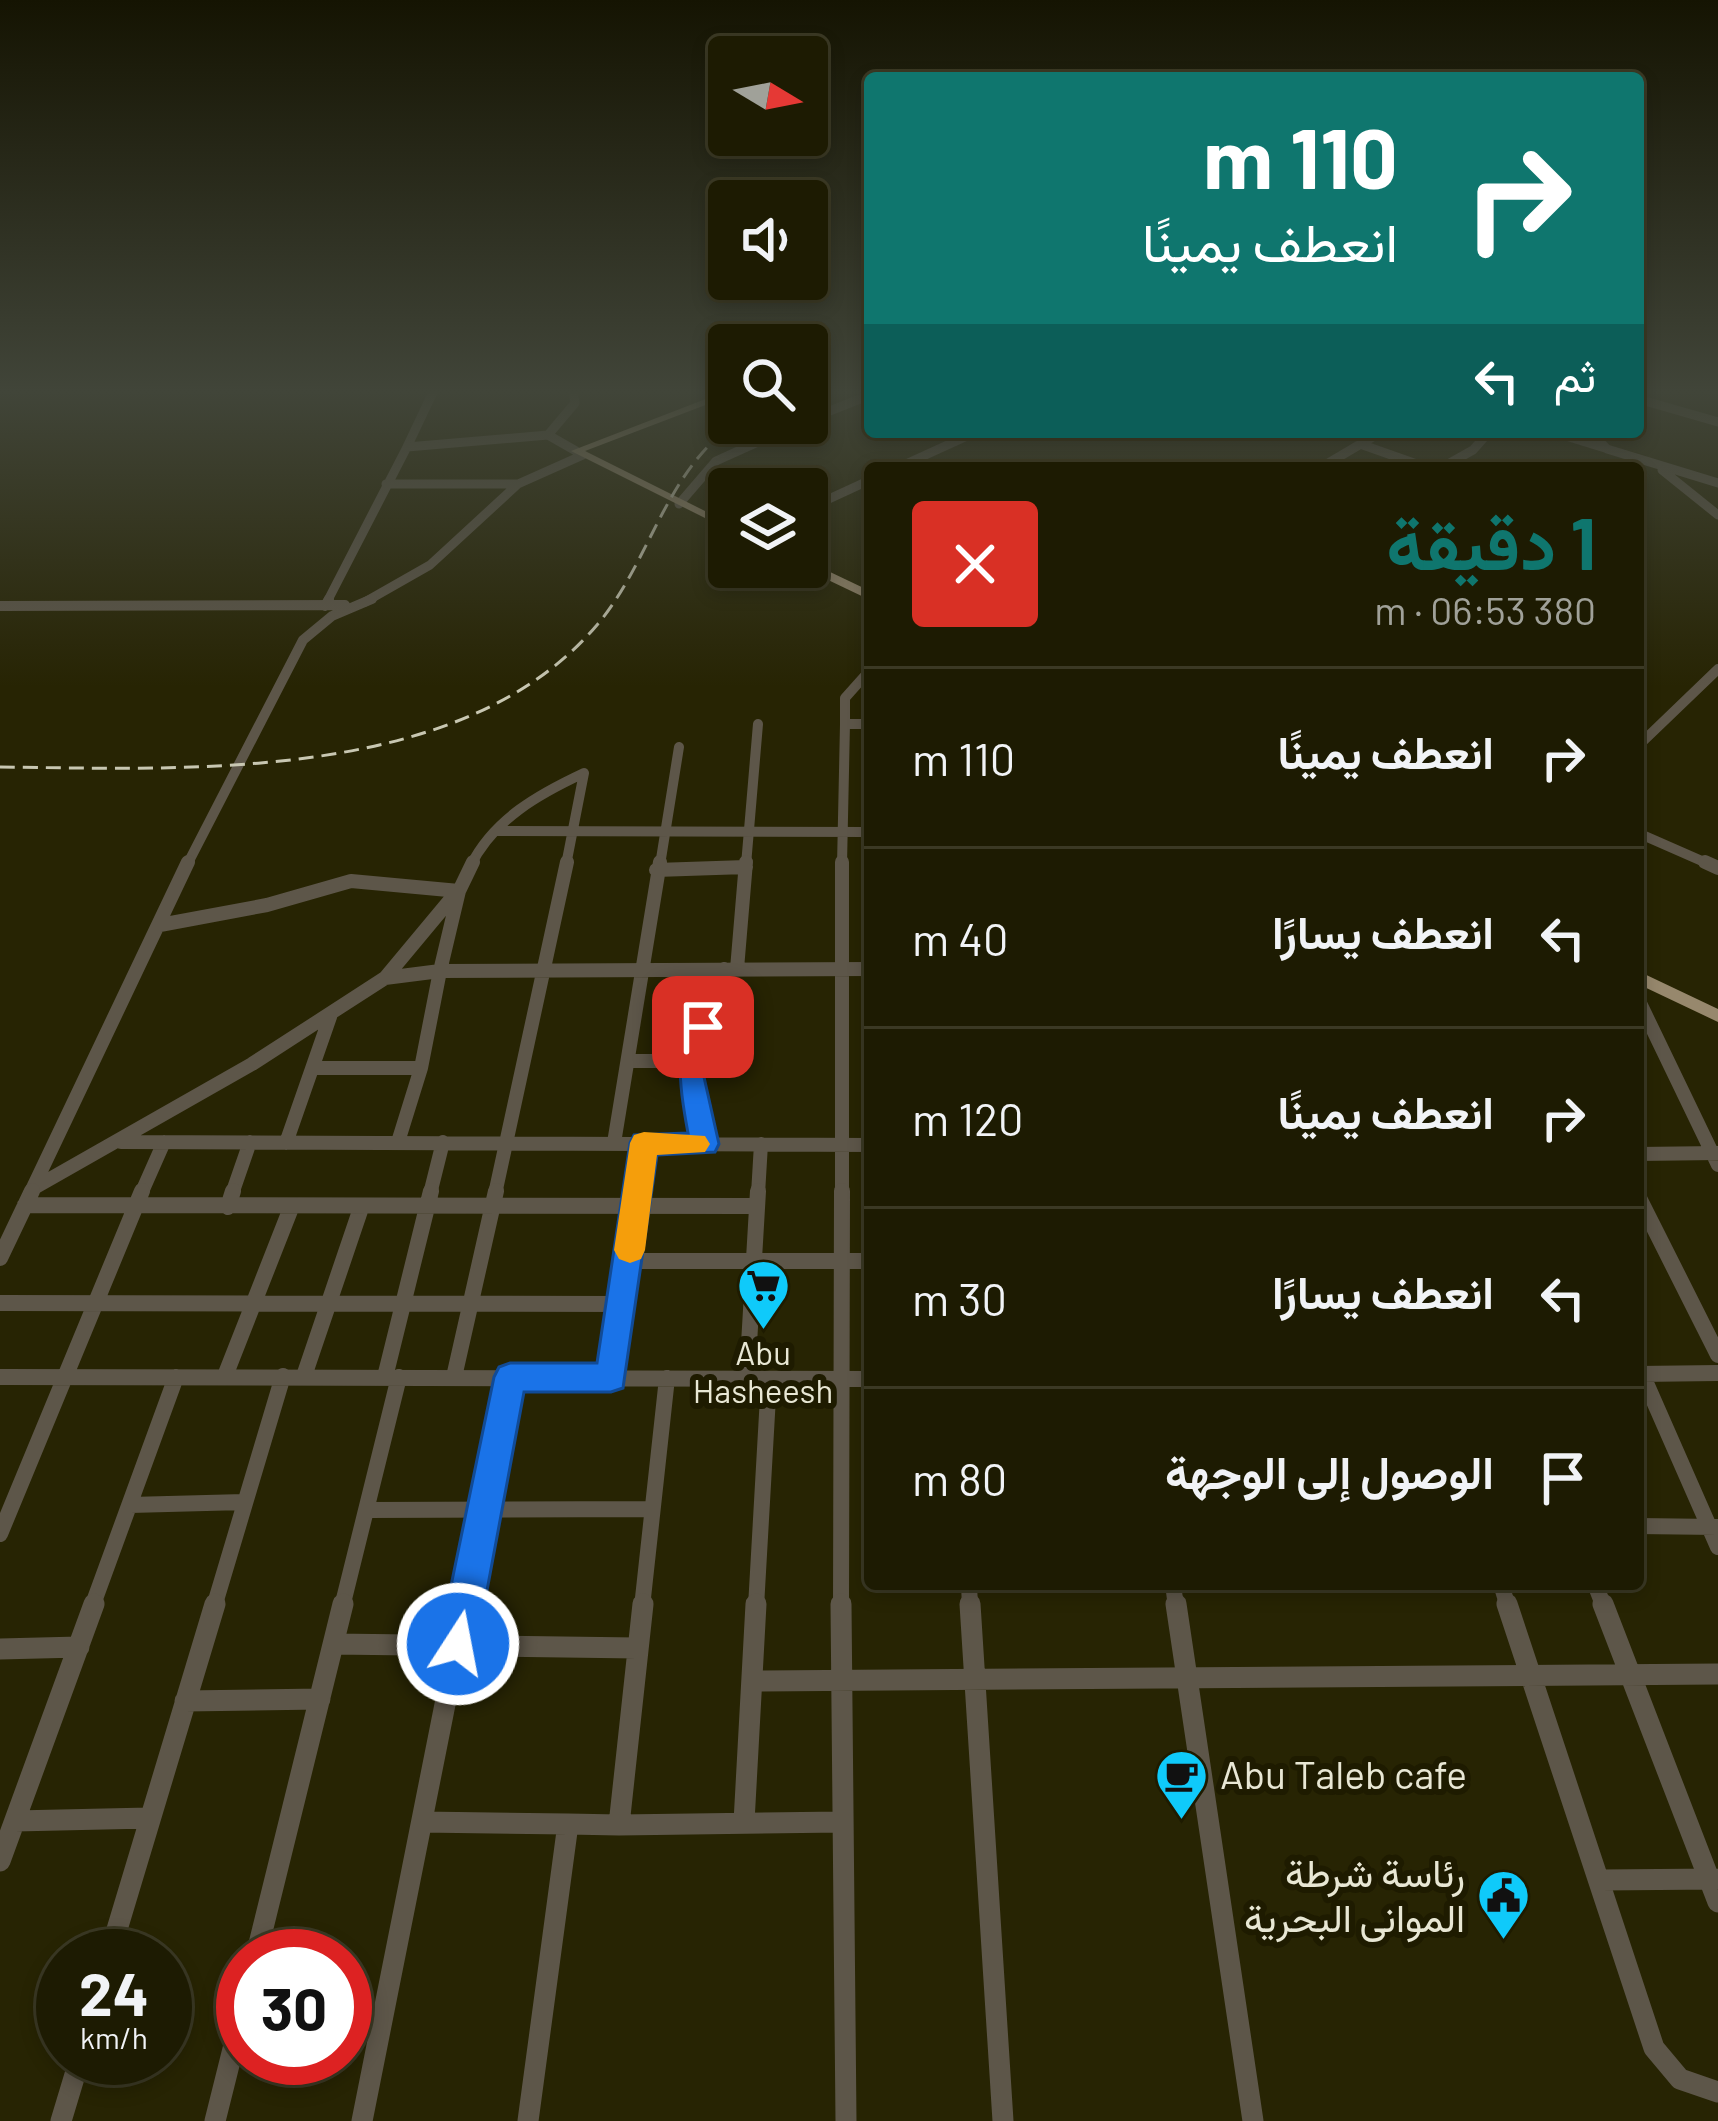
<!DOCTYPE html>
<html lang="ar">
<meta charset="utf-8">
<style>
:root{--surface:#1d1b02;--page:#2a2811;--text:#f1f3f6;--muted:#a0a199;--line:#3b3924;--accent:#0f766e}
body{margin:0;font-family:Barlow,Vazirmatn,sans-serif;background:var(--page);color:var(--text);direction:rtl;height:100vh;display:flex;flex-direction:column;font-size:45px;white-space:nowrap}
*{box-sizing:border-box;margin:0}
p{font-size:39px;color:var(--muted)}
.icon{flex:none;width:66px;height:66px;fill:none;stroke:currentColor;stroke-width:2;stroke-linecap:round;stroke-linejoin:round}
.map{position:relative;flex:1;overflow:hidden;direction:ltr}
.sheet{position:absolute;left:864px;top:462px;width:780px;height:1128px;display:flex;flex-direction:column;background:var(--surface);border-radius:12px;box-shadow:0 6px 18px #0003,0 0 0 3px var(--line);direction:rtl}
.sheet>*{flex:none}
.banner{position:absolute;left:864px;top:72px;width:780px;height:366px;border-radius:12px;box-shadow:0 6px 18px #0003,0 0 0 3px var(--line);direction:rtl;background:#0f766e;color:#fff;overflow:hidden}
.needle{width:78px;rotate:100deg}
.buttons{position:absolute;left:708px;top:36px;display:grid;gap:24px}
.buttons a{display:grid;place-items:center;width:120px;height:120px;border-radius:12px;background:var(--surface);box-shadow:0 6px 18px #0003,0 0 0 3px var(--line);font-size:60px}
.speed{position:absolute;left:36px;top:1929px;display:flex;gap:24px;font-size:60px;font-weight:700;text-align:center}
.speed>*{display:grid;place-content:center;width:156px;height:156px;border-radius:50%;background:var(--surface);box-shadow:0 6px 18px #0003,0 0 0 3px var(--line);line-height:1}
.speed small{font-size:30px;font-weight:400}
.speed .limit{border:18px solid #d22;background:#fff;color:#111}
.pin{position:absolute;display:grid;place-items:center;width:102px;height:102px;color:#fff;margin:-51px;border-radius:24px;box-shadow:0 6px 18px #0006}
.me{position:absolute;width:132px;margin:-66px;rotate:11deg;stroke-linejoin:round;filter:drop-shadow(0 0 9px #0008)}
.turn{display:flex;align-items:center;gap:42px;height:252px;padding:0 48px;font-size:54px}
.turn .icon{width:156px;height:156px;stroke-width:2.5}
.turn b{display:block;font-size:84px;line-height:102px}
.then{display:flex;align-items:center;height:114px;padding:0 48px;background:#0003;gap:24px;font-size:45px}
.round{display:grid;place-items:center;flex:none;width:126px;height:126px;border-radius:12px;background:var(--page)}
.head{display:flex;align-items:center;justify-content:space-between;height:204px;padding:0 48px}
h1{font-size:72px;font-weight:700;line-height:90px;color:var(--accent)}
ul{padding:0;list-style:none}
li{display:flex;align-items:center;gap:36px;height:180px;padding:0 48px;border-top:3px solid var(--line)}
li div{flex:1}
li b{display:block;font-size:45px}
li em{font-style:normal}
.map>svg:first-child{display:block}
</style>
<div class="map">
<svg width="1718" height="2121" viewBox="0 0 1718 2121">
<rect width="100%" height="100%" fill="#272403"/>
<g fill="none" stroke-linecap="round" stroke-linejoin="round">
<path stroke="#5d5649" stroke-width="9" d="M 1638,399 L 1718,422
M 807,420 L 870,395
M 1553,432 L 1605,448
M 1591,432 L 1607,449 L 1718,483
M 548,435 L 575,403 L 573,390
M 1360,444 L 1428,468
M 407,447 L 434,390
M 897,468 L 976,432
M 1320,468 L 1381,432
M 1441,468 L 1473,450 L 1489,432
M 1662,470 L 1718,515
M 386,484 L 518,484
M 679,504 L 716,461 L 800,423
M 807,509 L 870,480
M 327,602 L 407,447 L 548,435 L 576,451
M 365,602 L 430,565 L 518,484 L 583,455"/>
<path stroke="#5d5649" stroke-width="10" d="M 0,606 L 345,605
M 325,606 L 329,599
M 845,724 L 845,698 L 870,670
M 1638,746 L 1718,669
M 497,831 L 870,832
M 1638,833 L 1711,865
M 187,865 L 303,640 L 332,616 L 372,599
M 471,865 C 494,819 539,794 584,773 L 566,865
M 660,865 L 679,747
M 746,865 L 758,724
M 842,865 L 845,724 L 870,724"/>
<path stroke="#5d5649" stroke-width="14" d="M 1705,862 L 1718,868
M 656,870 L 746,867
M 160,925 L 267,905 L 351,881 L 459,891
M 737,969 L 746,862
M 385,978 L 455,894
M 1638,999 L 1718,1165
M 628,1061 L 692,1061
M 315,1068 L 421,1068
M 121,1142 L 870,1145
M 398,1142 L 421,1068 L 440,971 L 870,969
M 286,1143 L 330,1017
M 614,1143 L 660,862
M 705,1144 L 691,1070 L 724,969
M 1638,1154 L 1718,1153
M 34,1188 L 252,1064 L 385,978 L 440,971 L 459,891 L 473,862
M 30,1194 L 188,862
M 141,1194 L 164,1142
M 232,1194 L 250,1142
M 430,1194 L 443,1142
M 495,1194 L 567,862
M 637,1194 L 644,1143
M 758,1194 L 761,1144
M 842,1194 L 842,862"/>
<path stroke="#5d5649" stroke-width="16" d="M 1638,1196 L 1718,1355
M 25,1205 L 757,1206
M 228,1207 L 233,1191
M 0,1258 L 32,1191
M 628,1261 L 870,1261
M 0,1303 L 622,1304
M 1638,1374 L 1718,1373
M 1642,1374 L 1718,1547
M 225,1376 L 291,1208
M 304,1376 L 361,1208
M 0,1377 L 870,1379
M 385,1377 L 431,1191
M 454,1377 L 496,1191
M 611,1377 L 637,1191
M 747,1378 L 758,1191
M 130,1505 L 244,1502
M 367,1510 L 652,1509
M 1638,1526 L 1717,1527
M 0,1534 L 142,1191
M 969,1584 L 970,1607
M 1173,1584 L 1176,1607
M 1501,1584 L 1508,1607
M 1595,1584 L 1604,1607
M 92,1607 L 176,1377
M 214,1607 L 283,1376
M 342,1607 L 399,1377
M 464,1607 L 510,1377
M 642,1607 L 667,1378
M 756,1607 L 769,1379
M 841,1607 L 842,1191"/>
<path stroke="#5d5649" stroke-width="21" d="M 841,1604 L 846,2121
M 970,1604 L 1003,2121
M 1176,1604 L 1253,2121
M 1507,1604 L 1654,2048 L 1680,2079 L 1718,2092
M 1603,1604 L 1718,1902
M 334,1644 L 637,1648
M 0,1649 L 79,1647
M 754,1681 L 1718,1674
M 185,1701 L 320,1699
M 15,1821 L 149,1818
M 422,1822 L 568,1824 L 528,2121
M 744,1822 L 756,1604
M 568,1824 L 619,1825 L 643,1604
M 619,1825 L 841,1822
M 0,1861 L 94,1604
M 1601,1880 L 1716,1879
M 109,1956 L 215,1604
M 256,1956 L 343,1604
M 61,2121 L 80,2058
M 215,2121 L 243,2009
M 362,2121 L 465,1604"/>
<path fill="#97886d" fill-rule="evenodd" d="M 729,390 L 729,396 L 585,451 L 729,523 L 729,530 L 571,451 Z
M 807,561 L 870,591 L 870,600 L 803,568 L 807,567 Z
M 1638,971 L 1718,1009 L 1718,1022 L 1638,984 Z"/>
<path stroke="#c8c7b2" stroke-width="3" stroke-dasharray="15 8" stroke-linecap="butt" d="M 0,767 C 187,769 462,784 597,625 C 651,561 664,473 735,423"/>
</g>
<linearGradient id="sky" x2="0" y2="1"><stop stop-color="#151402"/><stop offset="0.57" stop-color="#414539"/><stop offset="1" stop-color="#414539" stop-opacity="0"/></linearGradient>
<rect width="1718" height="687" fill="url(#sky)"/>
<path fill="#1a73e8" stroke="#114b97" stroke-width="3" d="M 703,1017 L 717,1027 L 704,1077 L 719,1144 L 715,1152 L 657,1155 L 623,1388 L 611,1392 L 524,1392 L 477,1644 L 471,1658 L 458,1663 L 445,1658 L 439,1644 L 494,1377 L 499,1367 L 510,1363 L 597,1363 L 630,1143 L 634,1135 L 688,1133 C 683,1106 667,1028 703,1017 Z"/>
<path fill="#f59e0b" d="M 644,1132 L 705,1136 L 710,1144 L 705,1152 L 657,1155 L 645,1250 L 641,1259 L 630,1263 L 619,1259 L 614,1250 L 630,1143 L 634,1135 Z"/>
<defs>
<symbol id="supermarket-pin" viewBox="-11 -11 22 30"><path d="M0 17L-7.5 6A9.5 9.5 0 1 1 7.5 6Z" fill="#0fcafa" stroke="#1e1b00"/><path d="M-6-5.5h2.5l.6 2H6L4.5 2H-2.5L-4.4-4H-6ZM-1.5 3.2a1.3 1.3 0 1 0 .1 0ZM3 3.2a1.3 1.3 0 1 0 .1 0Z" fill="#111"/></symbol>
<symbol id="cafe-pin" viewBox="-11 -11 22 30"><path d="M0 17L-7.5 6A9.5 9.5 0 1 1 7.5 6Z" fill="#0fcafa" stroke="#1e1b00"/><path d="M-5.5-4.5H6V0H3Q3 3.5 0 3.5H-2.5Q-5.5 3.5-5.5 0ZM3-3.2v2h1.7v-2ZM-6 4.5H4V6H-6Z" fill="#111"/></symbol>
<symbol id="civic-pin" viewBox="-11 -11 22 30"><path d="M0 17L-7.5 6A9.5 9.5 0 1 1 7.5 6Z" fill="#0fcafa" stroke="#1e1b00"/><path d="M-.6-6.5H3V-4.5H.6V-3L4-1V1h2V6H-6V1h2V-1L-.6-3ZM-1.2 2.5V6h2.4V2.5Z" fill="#111"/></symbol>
</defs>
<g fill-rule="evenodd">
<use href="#supermarket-pin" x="734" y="1256" width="59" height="81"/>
<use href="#cafe-pin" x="1152" y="1746" width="59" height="81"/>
<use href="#civic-pin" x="1474" y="1866" width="59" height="81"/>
</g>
<g text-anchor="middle" stroke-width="12" stroke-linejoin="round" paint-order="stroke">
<g font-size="33" fill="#e8e7d4" stroke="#1e1b00">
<text x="763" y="1365">Abu<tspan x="763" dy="38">Hasheesh</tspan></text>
</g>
<g font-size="39" fill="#e8e7d4" stroke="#1e1b00" text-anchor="start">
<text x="1220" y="1789">Abu Taleb cafe</text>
<text x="1465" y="1887" text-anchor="end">رئاسة شرطة<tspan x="1465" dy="45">الموانى البحرية</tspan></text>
</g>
</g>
</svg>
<div class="buttons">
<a><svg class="needle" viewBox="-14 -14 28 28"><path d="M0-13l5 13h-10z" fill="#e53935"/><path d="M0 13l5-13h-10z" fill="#a0a199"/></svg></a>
<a><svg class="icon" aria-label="sound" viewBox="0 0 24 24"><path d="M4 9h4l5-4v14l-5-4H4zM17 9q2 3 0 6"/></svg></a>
<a><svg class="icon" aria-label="search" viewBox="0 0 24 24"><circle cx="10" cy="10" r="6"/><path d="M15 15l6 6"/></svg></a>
<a><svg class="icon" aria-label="layers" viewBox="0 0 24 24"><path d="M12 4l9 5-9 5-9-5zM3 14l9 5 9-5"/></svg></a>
</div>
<div class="speed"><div>24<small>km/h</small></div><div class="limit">30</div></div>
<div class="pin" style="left:703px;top:1027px;background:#d93025"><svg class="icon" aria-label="arrive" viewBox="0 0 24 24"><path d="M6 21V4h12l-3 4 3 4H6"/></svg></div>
<svg class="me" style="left:458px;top:1644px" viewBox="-20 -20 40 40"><circle r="17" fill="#1a73e8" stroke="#fff" stroke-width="3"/><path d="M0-11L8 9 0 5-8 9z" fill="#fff"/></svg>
<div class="banner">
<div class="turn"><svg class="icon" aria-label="right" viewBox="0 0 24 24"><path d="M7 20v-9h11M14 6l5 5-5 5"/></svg><div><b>110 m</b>انعطف يمينًا</div></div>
<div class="then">ثم<svg class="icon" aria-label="left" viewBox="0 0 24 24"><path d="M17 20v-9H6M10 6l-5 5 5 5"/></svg></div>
</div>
<section class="sheet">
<div class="head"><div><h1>1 دقيقة</h1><p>380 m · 06:53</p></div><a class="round" style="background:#d93025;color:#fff"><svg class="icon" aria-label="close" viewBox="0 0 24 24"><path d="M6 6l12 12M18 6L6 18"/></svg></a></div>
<ul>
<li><svg class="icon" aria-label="right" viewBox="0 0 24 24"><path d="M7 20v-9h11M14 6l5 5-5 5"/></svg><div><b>انعطف يمينًا</b></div><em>110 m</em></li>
<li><svg class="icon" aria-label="left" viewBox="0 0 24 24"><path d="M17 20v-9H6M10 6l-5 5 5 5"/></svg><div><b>انعطف يسارًا</b></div><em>40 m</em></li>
<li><svg class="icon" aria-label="right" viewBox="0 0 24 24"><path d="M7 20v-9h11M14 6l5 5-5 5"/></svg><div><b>انعطف يمينًا</b></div><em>120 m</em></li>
<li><svg class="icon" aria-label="left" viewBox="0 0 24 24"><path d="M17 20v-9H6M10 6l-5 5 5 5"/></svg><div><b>انعطف يسارًا</b></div><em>30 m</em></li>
<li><svg class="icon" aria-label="arrive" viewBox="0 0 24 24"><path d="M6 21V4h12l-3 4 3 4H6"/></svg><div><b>الوصول إلى الوجهة</b></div><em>80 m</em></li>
</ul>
</section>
</div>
